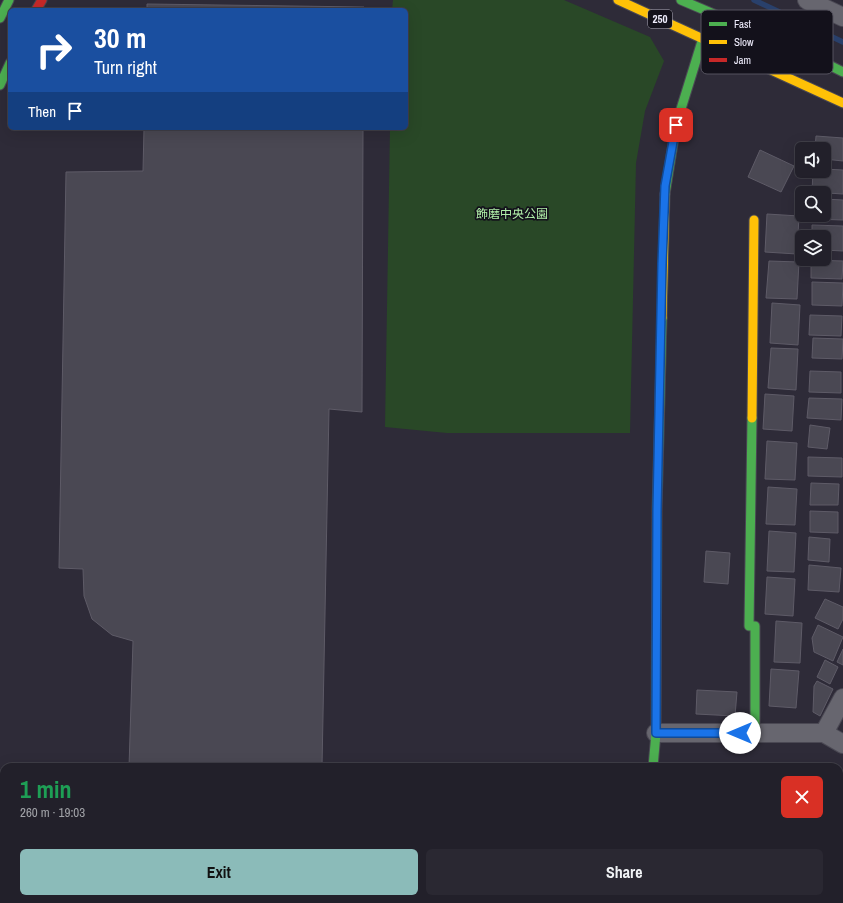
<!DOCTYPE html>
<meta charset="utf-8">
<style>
:root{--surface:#22202a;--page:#2a2832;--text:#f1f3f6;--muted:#a2a3a8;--line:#3f3e47;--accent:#8bbbb9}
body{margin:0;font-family:"Archivo Narrow","Noto Sans JP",sans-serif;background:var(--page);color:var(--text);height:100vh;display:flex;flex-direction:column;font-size:15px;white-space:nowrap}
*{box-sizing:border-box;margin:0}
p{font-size:13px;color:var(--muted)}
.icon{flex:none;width:22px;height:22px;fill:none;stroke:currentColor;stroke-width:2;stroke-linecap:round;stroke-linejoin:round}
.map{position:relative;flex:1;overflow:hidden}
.details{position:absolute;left:0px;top:763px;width:843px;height:140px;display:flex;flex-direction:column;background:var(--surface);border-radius:12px 12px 0 0;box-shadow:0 4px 16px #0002,0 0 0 1px var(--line)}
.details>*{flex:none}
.hud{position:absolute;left:8px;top:8px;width:400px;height:122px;border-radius:6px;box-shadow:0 4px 16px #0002,0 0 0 1px var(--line);background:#1a4fa0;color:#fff;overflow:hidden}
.tools{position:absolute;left:795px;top:142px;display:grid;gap:8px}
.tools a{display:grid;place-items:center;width:36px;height:36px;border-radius:6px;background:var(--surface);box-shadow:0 4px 16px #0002,0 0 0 1px var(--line);font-size:20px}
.pin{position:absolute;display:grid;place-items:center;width:34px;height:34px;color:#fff;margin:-17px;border-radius:8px;box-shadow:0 2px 6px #0006}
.me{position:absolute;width:44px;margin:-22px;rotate:270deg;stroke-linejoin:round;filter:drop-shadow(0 0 3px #0008)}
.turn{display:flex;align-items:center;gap:14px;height:84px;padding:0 20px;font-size:18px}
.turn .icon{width:52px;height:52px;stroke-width:2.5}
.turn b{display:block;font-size:28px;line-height:34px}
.then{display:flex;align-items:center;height:38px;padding:0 20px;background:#0003;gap:8px;font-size:15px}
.round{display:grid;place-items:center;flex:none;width:42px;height:42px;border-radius:6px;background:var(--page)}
.overview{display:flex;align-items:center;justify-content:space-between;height:68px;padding:0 20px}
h1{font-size:24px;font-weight:700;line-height:30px;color:#1e9e55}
.primary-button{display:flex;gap:8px;margin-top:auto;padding:8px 20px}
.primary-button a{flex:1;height:46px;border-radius:6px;background:var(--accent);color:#111;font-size:16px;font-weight:700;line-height:46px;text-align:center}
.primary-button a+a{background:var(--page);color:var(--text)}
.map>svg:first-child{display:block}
</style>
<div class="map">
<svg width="843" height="903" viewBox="0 0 843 903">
<rect width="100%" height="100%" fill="#2e2b38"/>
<path fill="#294827" d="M 393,0 L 564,0 L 650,37 L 664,61 L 645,111 L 636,163 L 630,433 L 447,433 L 385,427 L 390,128 L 406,128 L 406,10 L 392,10 Z"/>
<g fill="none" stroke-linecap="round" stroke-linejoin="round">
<path stroke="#29406b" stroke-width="5.5" d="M 754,0 L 843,42"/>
</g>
<path fill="#4a4853" stroke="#5e5b67" d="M 147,4 L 364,7 L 364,10 L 147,10 Z
M 144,128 L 363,128 L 362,412 L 329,409 L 322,767 L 129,767 L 133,641 L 112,635 L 92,619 L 84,596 L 83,569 L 59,568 L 66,172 L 143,171 Z
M 816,136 L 843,138 L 843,161 L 824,159 L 824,149 L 815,149 Z
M 760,150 L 794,166 L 781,192 L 748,177 Z
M 824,169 L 843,170 L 843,194 L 812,192 L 813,171 L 824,171 Z
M 824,199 L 843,200 L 843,220 L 813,219 L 813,215 L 824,215 Z
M 767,214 L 799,216 L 797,254 L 765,252 Z
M 812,225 L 843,226 L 843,251 L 824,250 L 824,237 L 812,237 Z
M 811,260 L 843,261 L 842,279 L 811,278 Z
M 769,261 L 799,262 L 797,299 L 766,298 Z
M 812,282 L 843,283 L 842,306 L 812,305 Z
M 772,303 L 800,305 L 798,345 L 770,343 Z
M 810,315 L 842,316 L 841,336 L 809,335 Z
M 813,338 L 843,339 L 842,359 L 812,358 Z
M 771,348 L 798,349 L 796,390 L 768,388 Z
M 810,371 L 841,372 L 841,393 L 809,392 Z
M 765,394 L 794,396 L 792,431 L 763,429 Z
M 809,398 L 842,399 L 841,420 L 807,418 Z
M 810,425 L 830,428 L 827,449 L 808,447 Z
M 767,441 L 797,443 L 795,480 L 765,479 Z
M 808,457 L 842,458 L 842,477 L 808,476 Z
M 811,483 L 839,484 L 838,505 L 810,505 Z
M 768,487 L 797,489 L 795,525 L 766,524 Z
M 810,511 L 838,512 L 838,533 L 810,532 Z
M 769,531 L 796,533 L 794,572 L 767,571 Z
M 809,537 L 830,539 L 829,562 L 808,560 Z
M 706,551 L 730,553 L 728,584 L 704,582 Z
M 809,565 L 841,568 L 839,592 L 808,590 Z
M 767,577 L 795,579 L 793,616 L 765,614 Z
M 825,599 L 843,607 L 843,619 L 838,629 L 815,618 Z
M 776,621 L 802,623 L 800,663 L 774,662 Z
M 818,625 L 843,637 L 833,661 L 814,652 L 812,638 Z
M 843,649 L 843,665 L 837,662 Z
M 825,660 L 838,667 L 830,684 L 817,677 Z
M 771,669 L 799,671 L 796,708 L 769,706 Z
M 817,681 L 833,689 L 820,716 L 813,712 L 814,686 Z
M 697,690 L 737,692 L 735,716 L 696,714 Z
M 5,899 L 19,899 L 16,903 L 3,903 Z
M 755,899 L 775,899 L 772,903 L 762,903 Z
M 779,899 L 805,899 L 803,903 L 777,903 Z"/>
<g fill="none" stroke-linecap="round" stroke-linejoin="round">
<defs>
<path id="street" d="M 807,0 L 843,17
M 656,733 L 824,733 L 843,744
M 824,733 L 843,698
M 723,899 L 730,903"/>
<path id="fast" d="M 681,0 L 805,53 L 843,72
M 0,18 L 9,0
M 0,85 L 10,63
M 665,194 L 676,125 L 703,38
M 752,418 L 749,626 L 755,626 L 755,733
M 653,767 L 656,733 L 657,511 L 662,318
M 85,899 L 93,903
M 626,903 L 627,899"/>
<path id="slow" d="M 618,0 L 843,103
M 662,318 L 665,194
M 752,418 L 754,220"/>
<path id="jam" d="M 36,10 L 42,0
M 0,852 L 4,854"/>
</defs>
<use href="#street" stroke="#4a4853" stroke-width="20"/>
<use href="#fast" stroke="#4a4853" stroke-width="11"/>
<use href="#slow" stroke="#4a4853" stroke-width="11"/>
<use href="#jam" stroke="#4a4853" stroke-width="11"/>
<use href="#street" stroke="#67666f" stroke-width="18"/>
<use href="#fast" stroke="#4caf50" stroke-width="9"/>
<use href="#slow" stroke="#ffc107" stroke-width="9"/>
<use href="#jam" stroke="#c62828" stroke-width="9"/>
</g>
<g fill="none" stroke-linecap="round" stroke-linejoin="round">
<defs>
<path id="route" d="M 676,125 L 665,186 L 662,264 L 657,511 L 656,733 L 740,733"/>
</defs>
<use href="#route" stroke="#114b97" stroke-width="10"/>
<use href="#route" stroke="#1a73e8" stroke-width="7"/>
</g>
<g text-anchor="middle" stroke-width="3.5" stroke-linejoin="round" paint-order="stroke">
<rect fill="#13111b" stroke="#adabb9" stroke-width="1" x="648" y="10" width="24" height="18" rx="3"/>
<g font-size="11" font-weight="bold" fill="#efedfd">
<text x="660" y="23">250</text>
</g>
<g font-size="12" fill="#b1f0a9" stroke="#13111b">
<text x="512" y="218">飾磨中央公園</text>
</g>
</g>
<rect x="701" y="10" width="132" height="64" rx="6" fill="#13111b" stroke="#55535f" stroke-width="1"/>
<rect x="709" y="22" width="18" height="4" fill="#4caf50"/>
<rect x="709" y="40" width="18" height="4" fill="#ffc107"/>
<rect x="709" y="58" width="18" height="4" fill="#c62828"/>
<g font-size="11" fill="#efedfd">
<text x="734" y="28">Fast</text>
<text x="734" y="46">Slow</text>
<text x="734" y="64">Jam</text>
</g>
</svg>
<div class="tools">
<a><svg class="icon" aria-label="sound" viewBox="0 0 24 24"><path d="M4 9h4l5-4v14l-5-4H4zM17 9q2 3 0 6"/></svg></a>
<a><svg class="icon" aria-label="search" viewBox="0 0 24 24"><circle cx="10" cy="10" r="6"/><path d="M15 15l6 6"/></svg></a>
<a><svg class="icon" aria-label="layers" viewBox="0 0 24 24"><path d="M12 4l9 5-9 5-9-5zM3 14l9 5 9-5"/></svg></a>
</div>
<div class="pin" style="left:676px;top:125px;background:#d93025"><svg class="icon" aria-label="arrive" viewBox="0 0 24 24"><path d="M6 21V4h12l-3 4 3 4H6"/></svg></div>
<svg class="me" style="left:740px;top:733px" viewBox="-20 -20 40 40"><circle r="19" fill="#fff"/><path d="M0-13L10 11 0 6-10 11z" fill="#1a73e8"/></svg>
<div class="hud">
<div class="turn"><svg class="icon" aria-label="right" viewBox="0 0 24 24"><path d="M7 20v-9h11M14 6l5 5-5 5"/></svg><div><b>30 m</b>Turn right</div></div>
<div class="then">Then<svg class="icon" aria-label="arrive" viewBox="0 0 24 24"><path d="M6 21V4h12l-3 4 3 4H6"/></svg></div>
</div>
<section class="details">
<div class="overview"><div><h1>1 min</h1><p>260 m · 19:03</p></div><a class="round" style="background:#d93025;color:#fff"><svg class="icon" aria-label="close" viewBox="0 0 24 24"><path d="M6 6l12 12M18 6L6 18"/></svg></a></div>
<div class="primary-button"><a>Exit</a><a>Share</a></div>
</section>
</div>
